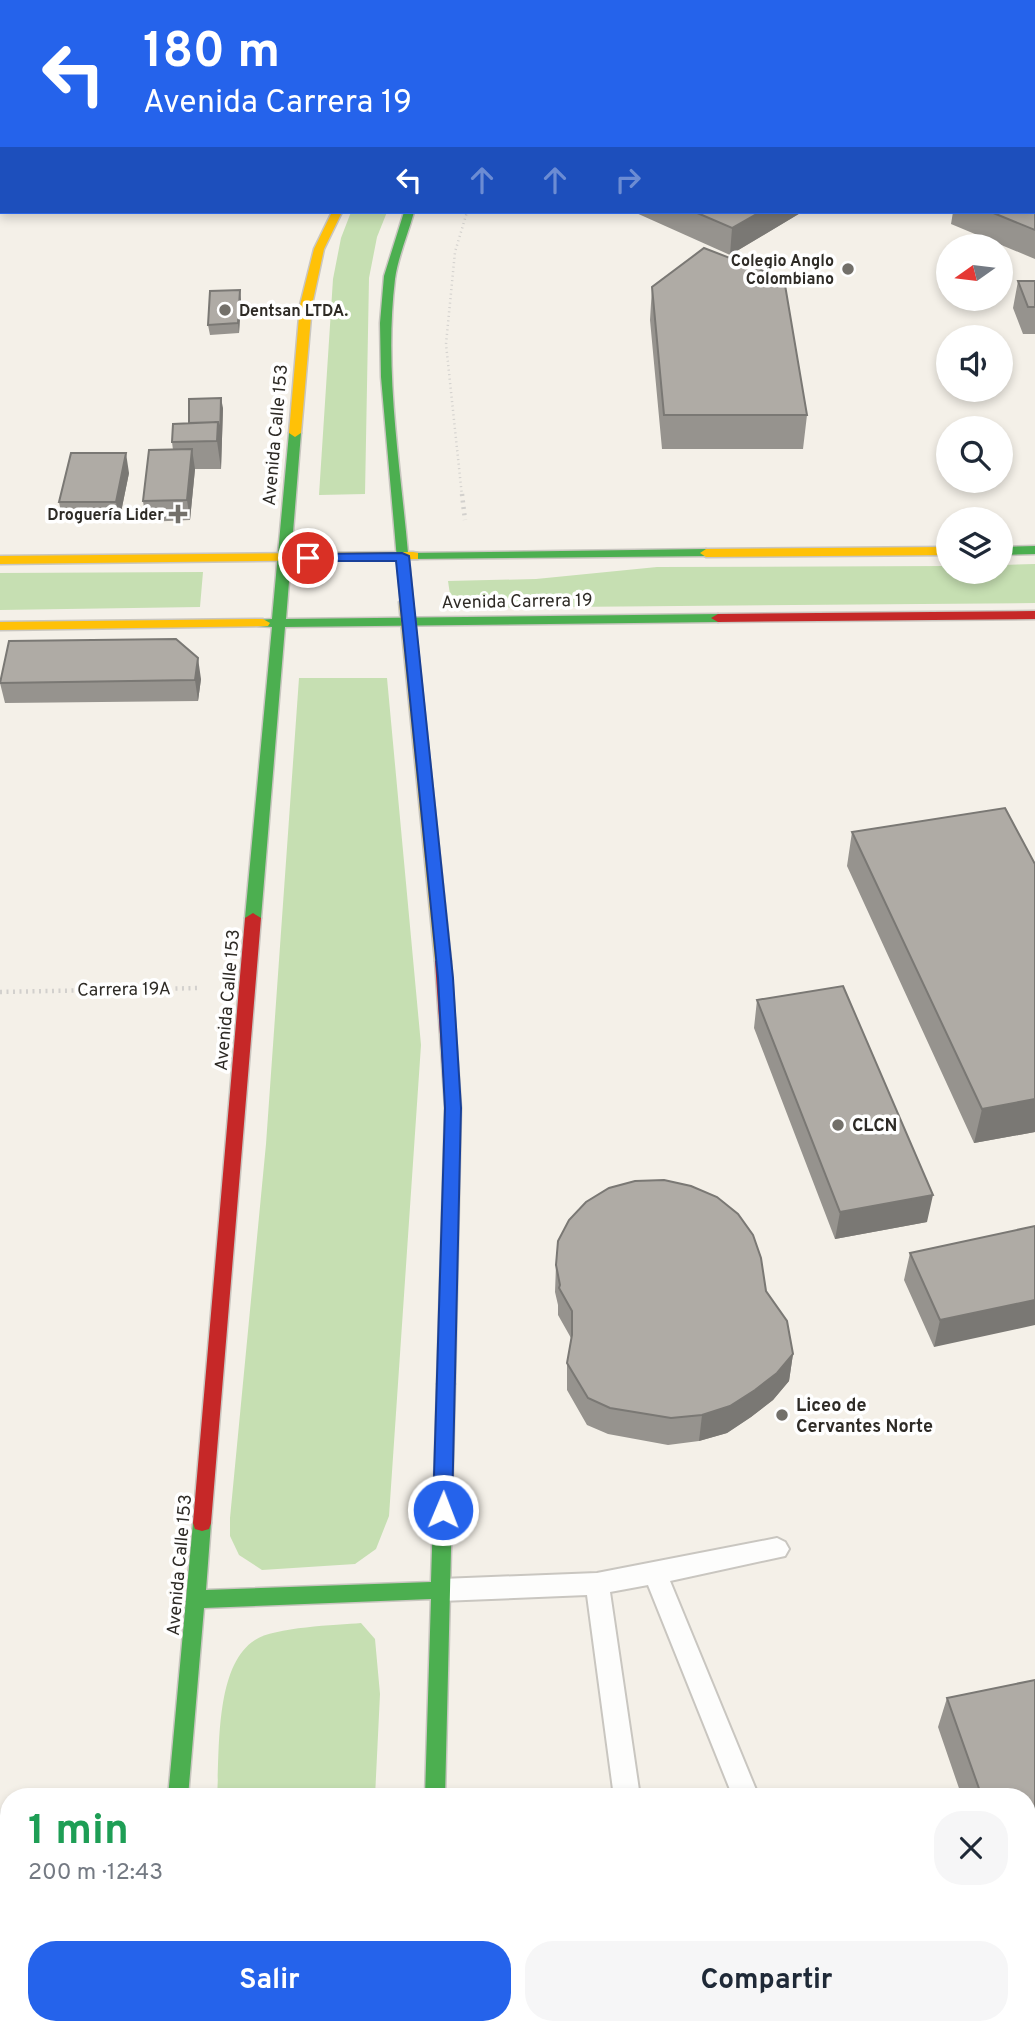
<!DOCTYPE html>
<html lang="es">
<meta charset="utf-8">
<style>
:root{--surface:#fff;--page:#f6f6f7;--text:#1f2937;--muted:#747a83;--accent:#2563eb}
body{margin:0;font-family:Overpass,sans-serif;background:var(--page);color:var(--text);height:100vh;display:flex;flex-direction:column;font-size:26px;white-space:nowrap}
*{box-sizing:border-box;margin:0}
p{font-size:23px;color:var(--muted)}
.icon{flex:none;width:38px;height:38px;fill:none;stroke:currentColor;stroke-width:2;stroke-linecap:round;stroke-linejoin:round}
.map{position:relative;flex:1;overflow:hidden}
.panel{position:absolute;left:0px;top:1788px;width:1036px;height:247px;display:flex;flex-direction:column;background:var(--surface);border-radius:28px 28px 0 0;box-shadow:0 4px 10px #0003}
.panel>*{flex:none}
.banner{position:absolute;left:0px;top:0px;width:1036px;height:214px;box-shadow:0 4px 10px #0003;background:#2563eb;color:#fff;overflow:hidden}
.needle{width:46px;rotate:256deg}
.controls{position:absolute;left:936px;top:234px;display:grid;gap:14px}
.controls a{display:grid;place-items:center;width:77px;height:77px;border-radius:50%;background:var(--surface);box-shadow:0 4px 10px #0003;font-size:35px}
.pin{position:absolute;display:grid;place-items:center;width:60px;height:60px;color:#fff;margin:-30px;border:4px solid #fff;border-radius:50%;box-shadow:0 2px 7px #0007}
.me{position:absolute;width:77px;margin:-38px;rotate:1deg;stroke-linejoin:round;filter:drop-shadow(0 0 5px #0008)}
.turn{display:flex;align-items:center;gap:24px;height:147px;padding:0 28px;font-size:32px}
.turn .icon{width:91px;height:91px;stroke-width:2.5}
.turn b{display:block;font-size:49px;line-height:60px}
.lanes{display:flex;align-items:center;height:66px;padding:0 28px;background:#0003;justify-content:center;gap:35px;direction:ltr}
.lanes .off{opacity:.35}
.round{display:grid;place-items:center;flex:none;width:74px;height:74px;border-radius:28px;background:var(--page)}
.headline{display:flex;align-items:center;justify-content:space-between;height:119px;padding:0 28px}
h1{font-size:42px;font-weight:700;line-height:52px;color:#1e9e55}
.button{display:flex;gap:14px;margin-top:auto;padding:14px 28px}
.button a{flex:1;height:80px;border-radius:28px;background:var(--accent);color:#fff;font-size:28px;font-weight:700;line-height:80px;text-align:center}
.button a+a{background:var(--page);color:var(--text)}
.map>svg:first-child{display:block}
</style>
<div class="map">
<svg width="1035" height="2034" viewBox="0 0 1035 2034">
<rect width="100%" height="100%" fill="#f4f0e8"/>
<path fill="#c6dfb2" d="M 351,212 L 387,212 L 377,237 L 369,278 L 365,494 L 319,495 L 333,279 L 341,238 Z
M 1035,564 L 1035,603 L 452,608 L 448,581 L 536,579 L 657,567 L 948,566 L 948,572 L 1001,572 L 1001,565 Z
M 203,572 L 200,607 L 0,610 L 0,573 Z
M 299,678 L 387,678 L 421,1045 L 389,1516 L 376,1549 L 355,1564 L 262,1570 L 239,1555 L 230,1536 L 230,1518 L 266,1144 Z
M 361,1623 L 375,1639 L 380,1694 L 375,1797 L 217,1797 C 220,1753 214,1666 255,1640 C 274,1627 337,1625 361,1623 Z
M 202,2026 L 364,2026 L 364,2034 L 201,2034 Z"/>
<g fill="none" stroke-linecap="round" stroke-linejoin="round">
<defs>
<path id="lane" d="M 777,1538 L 785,1542 L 789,1549 L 785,1556 L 670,1581 L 759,1797 L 733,1797 L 648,1585 L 610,1592 L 640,1797 L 614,1797 L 587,1595 L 441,1601 L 433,1598 L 429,1590 L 433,1582 L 441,1579 L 597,1573 Z
M 615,2026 L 643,2026 L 643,2034 L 615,2034 Z
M 679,2026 L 706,2026 L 708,2034 L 680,2034 Z
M 825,2026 L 852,2026 L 855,2034 L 827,2034 Z"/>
<path id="street" d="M 100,0 L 122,0 L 99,2 Z
M 0,46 L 2,46 L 2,60 L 0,60 Z
M 0,135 L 2,135 L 0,152 Z"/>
<path id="fast" d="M 445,0 L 455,0 L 444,2 Z
M 404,212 L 414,212 C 408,234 398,257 395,279 C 384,370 400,463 408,553 L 706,549 L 712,553 L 711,556 L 409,559 L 413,602 L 411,605 L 401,605 L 381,377 L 380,323 L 384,276 Z
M 295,429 L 301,433 L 286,619 L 718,614 L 725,618 L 718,622 L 285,627 L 261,918 L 253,923 L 245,918 L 272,627 L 258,626 L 256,623 L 258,620 L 272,619 L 289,433 Z
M 1035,546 L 1035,554 L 1001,555 L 1001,547 Z
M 446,1376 L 452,1379 L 455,1384 L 445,1797 L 425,1797 L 431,1599 L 204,1608 L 188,1797 L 168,1797 L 193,1523 L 195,1517 L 202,1515 L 209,1517 L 211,1523 L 206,1590 L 431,1582 L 437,1384 L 440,1379 Z
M 418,2026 L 440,2026 L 440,2034 L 418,2034 Z"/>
<path id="slow" d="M 332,212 L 342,212 L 324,249 L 312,305 L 301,433 L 295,437 L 289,433 L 300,305 L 314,249 Z
M 948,547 L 948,555 L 706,557 L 700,553 L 706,549 Z
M 413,552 L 418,553 L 418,559 L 0,564 L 0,556 Z
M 406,598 L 413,602 L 451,961 L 443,967 L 435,961 L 399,602 Z
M 263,619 L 270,623 L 268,626 L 0,630 L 0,622 Z"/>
<path id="jam" d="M 509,0 L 519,0 L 508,2 Z
M 1035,611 L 1035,619 L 718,622 L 711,618 L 718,614 Z
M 253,913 L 261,918 L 211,1523 L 209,1529 L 202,1531 L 195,1529 L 193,1523 L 245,918 Z
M 443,955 L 451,961 L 461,1108 L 455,1384 L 452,1389 L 446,1392 L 440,1389 L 437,1384 L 445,1108 L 435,961 Z
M 147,2026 L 169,2026 L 168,2034 L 146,2034 Z"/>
</defs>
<use href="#lane" stroke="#c9c6c0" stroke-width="4"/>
<use href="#street" stroke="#c9c6c0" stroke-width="4"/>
<use href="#fast" stroke="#c9c6c0" stroke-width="3"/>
<use href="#slow" stroke="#c9c6c0" stroke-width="3"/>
<use href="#jam" stroke="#c9c6c0" stroke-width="3"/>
<path stroke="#d2d0cd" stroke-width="2.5" stroke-dasharray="1 3.5" stroke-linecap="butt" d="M 944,0 L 949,2
M 462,496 L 446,344 L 455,252 L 467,212"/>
<path stroke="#d2d0cd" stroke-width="4.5" stroke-dasharray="2 4.5" stroke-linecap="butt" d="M 462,494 L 465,520
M 0,992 L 201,988"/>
<path stroke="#d2d0cd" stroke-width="5" stroke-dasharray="2 6" stroke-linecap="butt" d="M 0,1813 L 9,1813"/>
<use href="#lane" fill="#fdfdfc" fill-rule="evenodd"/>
<use href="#street" fill="#fdfdfc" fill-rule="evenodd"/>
<use href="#fast" fill="#4caf50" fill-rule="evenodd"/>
<use href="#slow" fill="#ffc107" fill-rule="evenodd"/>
<use href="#jam" fill="#c62828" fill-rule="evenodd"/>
</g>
<path fill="#96938e" d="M 632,0 L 875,0 L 875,2 L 632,2 Z
M 1035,0 L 1035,259 L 951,224 L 953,212 L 1034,212 Z
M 634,212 L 802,212 L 730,255 Z
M 1018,281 L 1035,281 L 1035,334 L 1023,334 L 1013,308 Z
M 652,287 L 807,415 L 803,449 L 662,449 L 650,320 Z
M 241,300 L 239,333 L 210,335 L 208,325 Z
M 223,408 L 221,469 L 195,469 L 190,520 L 146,522 L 143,501 L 173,450 L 172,442 L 189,423 Z
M 129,473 L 119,522 L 63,522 L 59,502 Z
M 201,679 L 198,701 L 5,703 L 0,683 Z
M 852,832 L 1035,864 L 1035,1132 L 974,1143 L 847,866 Z
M 757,1000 L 927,1222 L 835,1239 L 754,1028 Z
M 1035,1226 L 934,1347 L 904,1280 L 910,1253 Z
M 556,1265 L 766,1291 L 793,1354 L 789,1381 L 773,1400 L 751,1417 L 727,1433 L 699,1441 L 668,1445 L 608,1434 L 587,1425 L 567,1390 L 567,1363 L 571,1338 L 558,1315 L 558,1305 L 555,1292 Z
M 1035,1680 L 1035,2034 L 954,2034 L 952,2026 L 1027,2026 L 1027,1797 L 962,1797 L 938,1727 L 947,1698 Z"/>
<path fill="#7a7874" d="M 760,212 L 802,212 L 730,255 L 732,228 Z
M 240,290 L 241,300 L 239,333 L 238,323 Z
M 221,398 L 223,408 L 221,469 L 217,441 Z
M 192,449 L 195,469 L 190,520 L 187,500 Z
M 126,453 L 129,473 L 119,522 L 116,502 Z
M 198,658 L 201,679 L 198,701 L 195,680 Z
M 1035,1099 L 1035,1132 L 974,1143 L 982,1109 Z
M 933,1195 L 927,1222 L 835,1239 L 840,1212 Z
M 1035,1300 L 1035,1325 L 934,1347 L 940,1320 Z
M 793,1354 L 789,1381 L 773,1400 L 751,1417 L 727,1433 L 699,1441 L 702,1415 Z"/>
<path fill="#afaba5" stroke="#7a7874" stroke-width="2" d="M 653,0 L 875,0 L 872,2 L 657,2 Z
M 956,0 L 1035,0 L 1035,34 L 1034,2 L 953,2 Z
M 1035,55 L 1035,230 L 991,212 L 1034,212 Z
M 695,212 L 760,212 L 732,228 Z
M 704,248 L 784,279 L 807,415 L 664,415 L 652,287 Z
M 1018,281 L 1035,281 L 1035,307 L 1028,307 Z
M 240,290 L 238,323 L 208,325 L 210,291 Z
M 221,398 L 220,440 L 218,422 L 189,423 L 189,399 Z
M 218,422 L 217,441 L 172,442 L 173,424 Z
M 192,449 L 187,500 L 143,501 L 149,450 Z
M 71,453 L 126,453 L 116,502 L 59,502 Z
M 176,639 L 198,658 L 195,680 L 0,683 L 9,641 Z
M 1005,808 L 1035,864 L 1035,1099 L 982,1109 L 852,832 Z
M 843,986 L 933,1195 L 840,1212 L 757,1000 Z
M 664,1180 L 691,1186 L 717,1197 L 738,1214 L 753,1235 L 761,1258 L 766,1291 L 787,1321 L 793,1354 L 777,1373 L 755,1390 L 730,1406 L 702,1415 L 671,1418 L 610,1408 L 588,1398 L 567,1363 L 572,1335 L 572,1311 L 559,1288 L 560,1285 L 556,1265 L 558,1241 L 569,1220 L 586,1202 L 609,1188 L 635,1181 Z
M 1035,1226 L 1035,1300 L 940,1320 L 910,1253 Z
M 1035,1680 L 1035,2034 L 972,2034 L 970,2026 L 1027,2026 L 1027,1797 L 982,1797 L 947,1698 Z"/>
<path fill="#2563eb" stroke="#184099" stroke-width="2" d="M 402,553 L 409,556 L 453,978 L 461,1108 L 452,1510 L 450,1516 L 443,1518 L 436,1516 L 433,1510 L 445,1108 L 438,978 L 396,561 L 308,561 L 301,558 L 308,554 Z"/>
<g fill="#73706a" stroke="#fff" stroke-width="2.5">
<circle cx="848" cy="269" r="7"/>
<circle cx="225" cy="310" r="7"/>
<path d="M174.5 503.5h7v7h7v7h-7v7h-7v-7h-7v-7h7z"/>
<circle cx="838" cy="1125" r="7"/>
<circle cx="782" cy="1415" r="7"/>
</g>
<g text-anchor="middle" stroke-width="7" stroke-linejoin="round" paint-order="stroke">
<g font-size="16" font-weight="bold" fill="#2e2b26" stroke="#fff" text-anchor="end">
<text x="834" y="266">Colegio Anglo<tspan x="834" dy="18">Colombiano</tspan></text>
<text x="239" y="316" text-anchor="start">Dentsan LTDA.</text>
<text x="164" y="520">Droguería Lider</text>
</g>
<g font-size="18" fill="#2e2b26" stroke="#fff">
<text transform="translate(275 435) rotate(-85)" y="6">Avenida Calle 153</text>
<text transform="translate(517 601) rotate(-1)" y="6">Avenida Carrera 19</text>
<text transform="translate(124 989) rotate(-1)" y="6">Carrera 19A</text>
<text transform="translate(227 1000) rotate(-85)" y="6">Avenida Calle 153</text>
<text transform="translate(179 1565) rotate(-85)" y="6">Avenida Calle 153</text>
</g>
<g font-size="18" font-weight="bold" fill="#2e2b26" stroke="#fff" text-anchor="start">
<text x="852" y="1131">CLCN</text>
<text x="796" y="1411">Liceo de<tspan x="796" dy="21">Cervantes Norte</tspan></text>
</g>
</g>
</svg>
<div class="controls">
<a><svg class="needle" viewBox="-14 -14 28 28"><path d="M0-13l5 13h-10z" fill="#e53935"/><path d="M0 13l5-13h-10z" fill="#747a83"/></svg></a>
<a><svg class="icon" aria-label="sound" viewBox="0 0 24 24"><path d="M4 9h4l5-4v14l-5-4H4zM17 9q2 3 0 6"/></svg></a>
<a><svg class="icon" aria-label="search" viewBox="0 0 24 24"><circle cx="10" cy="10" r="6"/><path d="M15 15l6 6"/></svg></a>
<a><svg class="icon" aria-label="layers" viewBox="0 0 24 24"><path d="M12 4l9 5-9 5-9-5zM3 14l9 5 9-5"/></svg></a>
</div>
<div class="pin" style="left:308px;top:558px;background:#d93025"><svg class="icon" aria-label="arrive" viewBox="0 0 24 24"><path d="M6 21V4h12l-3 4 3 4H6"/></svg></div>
<svg class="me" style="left:443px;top:1510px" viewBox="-20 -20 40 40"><circle r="17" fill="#2563eb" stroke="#fff" stroke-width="3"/><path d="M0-11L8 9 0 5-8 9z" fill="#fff"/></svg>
<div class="banner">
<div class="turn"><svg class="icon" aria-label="left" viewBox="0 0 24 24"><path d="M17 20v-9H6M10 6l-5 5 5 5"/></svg><div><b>180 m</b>Avenida Carrera 19</div></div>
<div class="lanes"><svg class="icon" aria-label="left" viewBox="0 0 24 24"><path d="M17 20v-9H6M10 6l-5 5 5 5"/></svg><svg class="icon off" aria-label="ahead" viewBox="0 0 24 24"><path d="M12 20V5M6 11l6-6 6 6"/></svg><svg class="icon off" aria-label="ahead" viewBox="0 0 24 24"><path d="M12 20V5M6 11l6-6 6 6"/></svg><svg class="icon off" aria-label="right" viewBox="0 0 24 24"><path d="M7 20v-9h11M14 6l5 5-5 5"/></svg></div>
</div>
<section class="panel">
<div class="headline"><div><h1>1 min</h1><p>200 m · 12:43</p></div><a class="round"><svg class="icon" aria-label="close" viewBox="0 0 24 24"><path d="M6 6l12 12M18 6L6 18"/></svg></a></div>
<div class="button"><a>Salir</a><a>Compartir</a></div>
</section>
</div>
